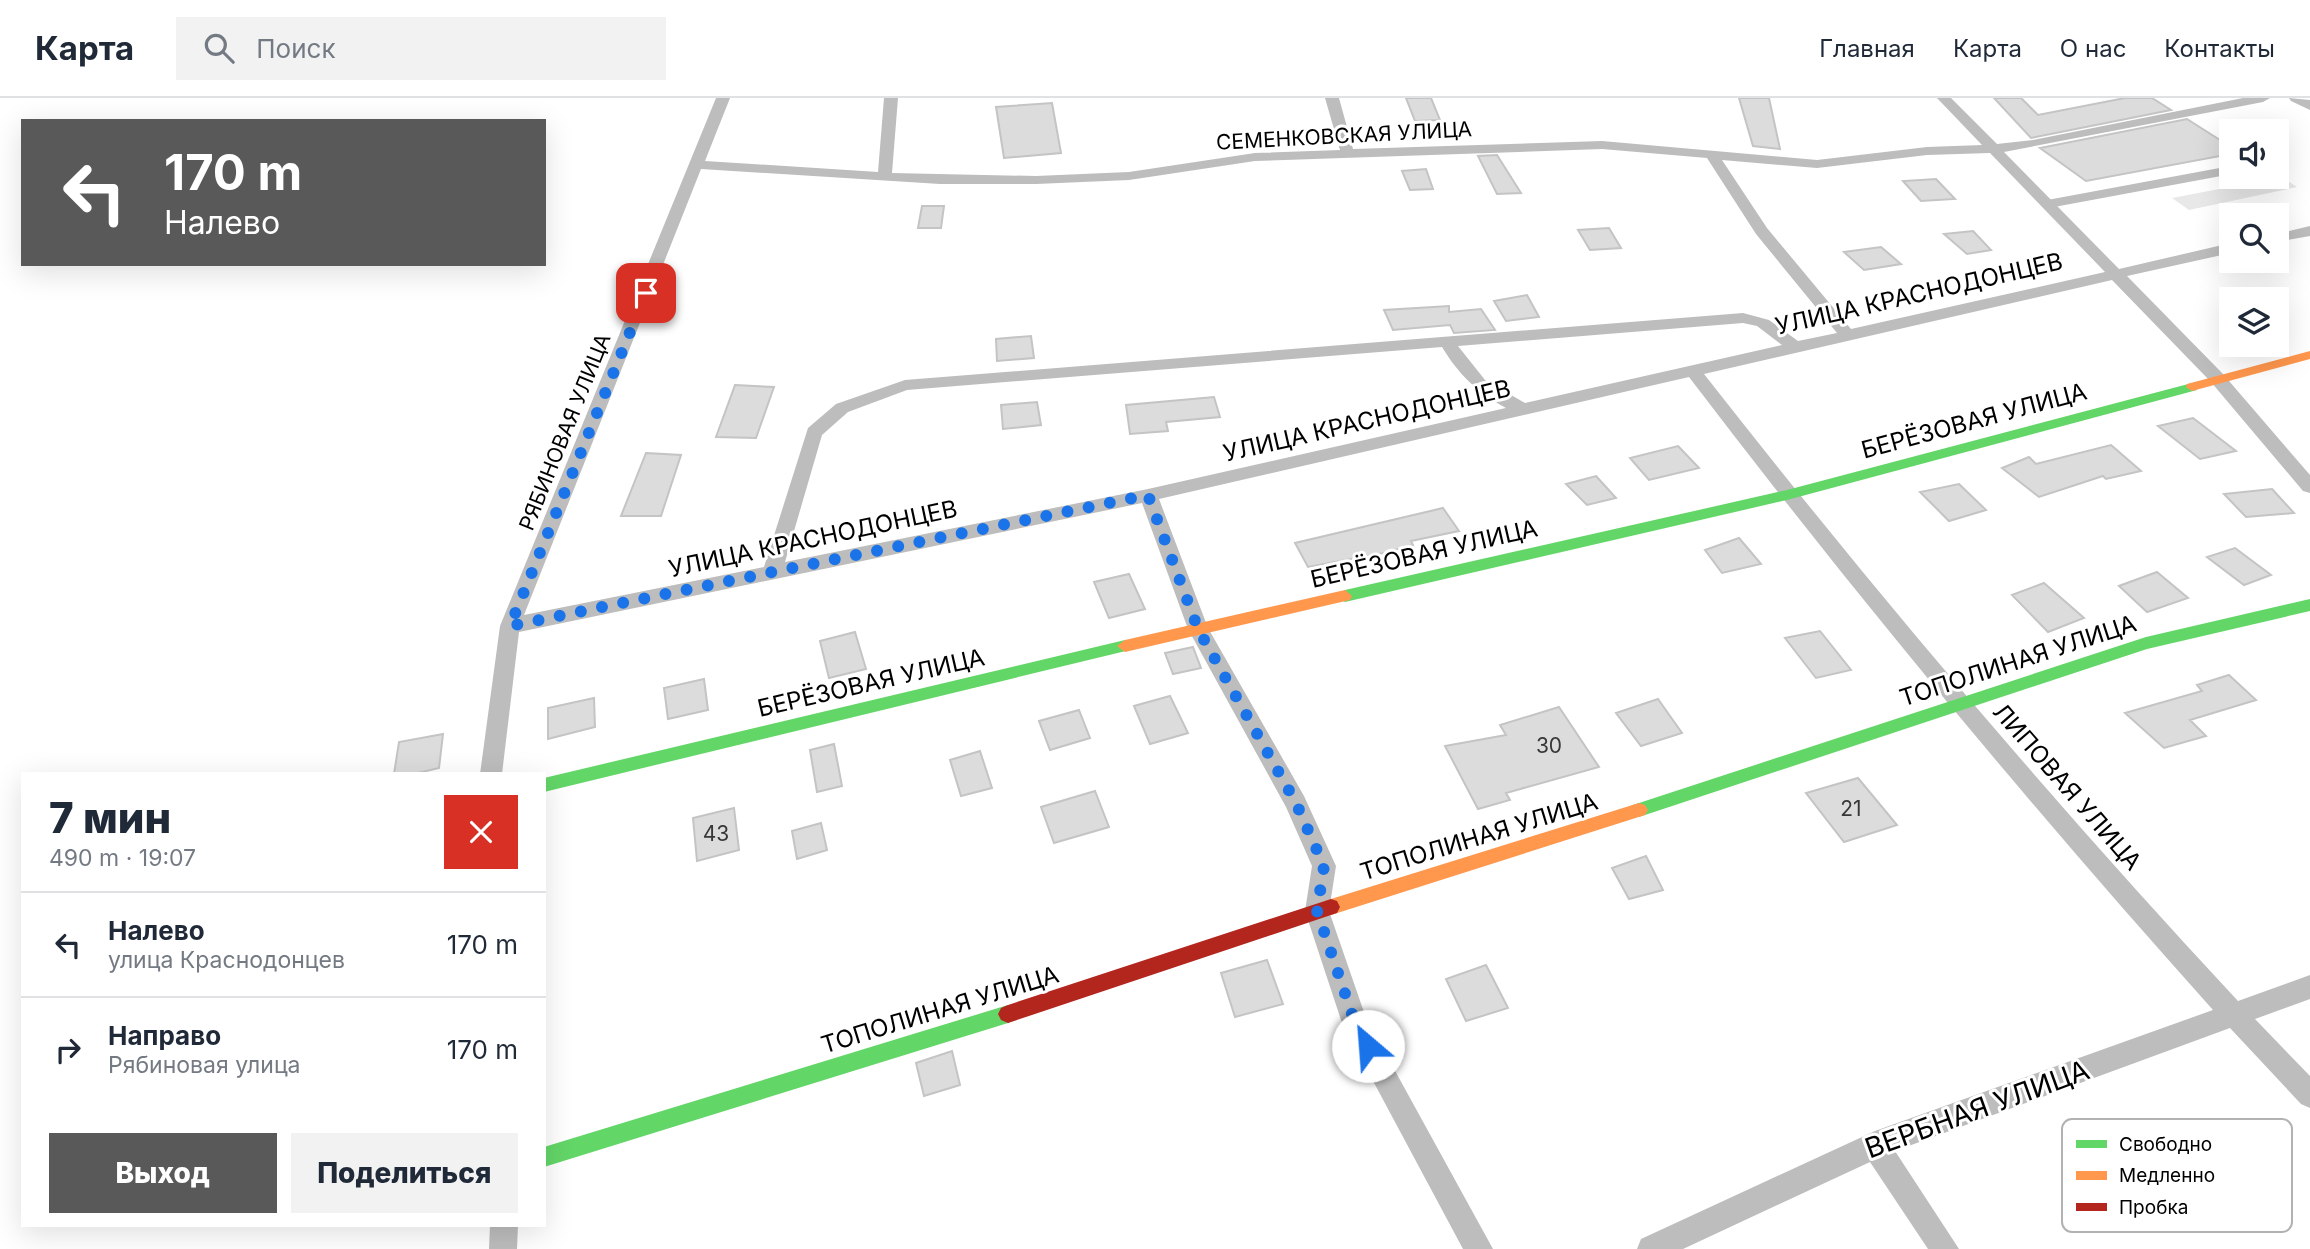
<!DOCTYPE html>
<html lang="ru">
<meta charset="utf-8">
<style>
:root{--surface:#fff;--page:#f2f2f3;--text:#1f2937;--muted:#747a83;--line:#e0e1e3;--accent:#595959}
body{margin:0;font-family:Inter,sans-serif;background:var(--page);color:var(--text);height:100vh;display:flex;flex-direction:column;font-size:26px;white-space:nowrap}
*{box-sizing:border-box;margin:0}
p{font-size:23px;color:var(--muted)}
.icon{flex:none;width:38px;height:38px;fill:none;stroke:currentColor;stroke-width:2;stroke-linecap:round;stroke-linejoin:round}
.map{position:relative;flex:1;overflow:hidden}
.side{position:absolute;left:21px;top:674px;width:525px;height:455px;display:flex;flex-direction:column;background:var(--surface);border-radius:0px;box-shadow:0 7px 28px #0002}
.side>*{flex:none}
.guide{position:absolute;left:21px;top:21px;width:525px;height:147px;border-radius:0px;box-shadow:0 7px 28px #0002;background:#595959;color:#fff;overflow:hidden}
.buttons{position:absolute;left:2219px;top:21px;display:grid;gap:14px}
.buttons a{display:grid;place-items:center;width:70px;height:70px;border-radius:0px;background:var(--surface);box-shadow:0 7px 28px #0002;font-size:35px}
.pin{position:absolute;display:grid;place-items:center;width:60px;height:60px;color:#fff;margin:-30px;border-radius:14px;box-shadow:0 4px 10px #0006}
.me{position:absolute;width:77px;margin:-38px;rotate:333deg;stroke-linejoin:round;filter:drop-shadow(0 0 5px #0008)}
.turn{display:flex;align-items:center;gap:24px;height:147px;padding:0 28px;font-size:32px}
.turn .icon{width:91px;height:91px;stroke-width:2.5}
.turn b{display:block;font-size:49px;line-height:60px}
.round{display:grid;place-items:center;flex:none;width:74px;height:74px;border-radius:0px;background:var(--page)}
.overview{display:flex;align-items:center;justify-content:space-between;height:119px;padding:0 28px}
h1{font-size:42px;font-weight:800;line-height:52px}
.cta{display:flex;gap:14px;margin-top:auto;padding:14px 28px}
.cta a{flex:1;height:80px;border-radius:0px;background:var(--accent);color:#fff;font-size:28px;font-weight:800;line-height:80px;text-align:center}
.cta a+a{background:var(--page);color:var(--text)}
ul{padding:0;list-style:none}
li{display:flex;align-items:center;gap:21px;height:105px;padding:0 28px;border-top:2px solid var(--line)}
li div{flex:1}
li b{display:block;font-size:26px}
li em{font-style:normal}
header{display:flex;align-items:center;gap:42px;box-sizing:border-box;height:98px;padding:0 35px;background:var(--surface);border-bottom:2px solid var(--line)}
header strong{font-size:33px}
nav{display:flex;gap:38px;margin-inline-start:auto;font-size:24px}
.search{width:490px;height:63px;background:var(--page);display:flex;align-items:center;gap:18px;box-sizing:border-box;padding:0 24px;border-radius:0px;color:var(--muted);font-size:26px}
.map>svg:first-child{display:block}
</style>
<header>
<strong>Карта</strong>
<div class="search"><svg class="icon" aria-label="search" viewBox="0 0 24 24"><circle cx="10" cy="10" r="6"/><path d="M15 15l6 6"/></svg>Поиск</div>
<nav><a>Главная</a><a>Карта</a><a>О нас</a><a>Контакты</a></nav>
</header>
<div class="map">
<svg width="2310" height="1151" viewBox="0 0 2310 1151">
<rect width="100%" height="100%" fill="#fff"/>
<path fill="#e8e8e8" d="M 2282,79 L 2297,89 L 2189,112 L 2172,100 Z"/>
<path fill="#dcdcdc" stroke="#c4c4c4" stroke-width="2" d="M 1406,0 L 1431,0 L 1440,22 L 1415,23 Z
M 1739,0 L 1769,0 L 1780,51 L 1753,48 Z
M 1994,0 L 2021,0 L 2038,17 L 2125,0 L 2152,0 L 2171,12 L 2031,40 Z
M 1052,5 L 1061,55 L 1004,60 L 996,9 Z
M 2187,21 L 2231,49 L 2231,56 L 2086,83 L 2040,50 Z
M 1497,57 L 1521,95 L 1497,96 L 1478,58 Z
M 1426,71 L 1433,91 L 1410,92 L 1402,73 Z
M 1936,81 L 1955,101 L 1921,103 L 1903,83 Z
M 922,108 L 944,108 L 941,130 L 918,130 Z
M 1609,130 L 1621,150 L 1590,152 L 1578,132 Z
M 1973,133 L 1991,152 L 1967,156 L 1944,136 Z
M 1881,149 L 1901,166 L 1864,172 L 1844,154 Z
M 1527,197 L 1539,219 L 1506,223 L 1494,203 Z
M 1449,208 L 1449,214 L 1481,211 L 1495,232 L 1454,235 L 1450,227 L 1393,232 L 1384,212 Z
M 1031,238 L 1034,260 L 997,263 L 996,241 Z
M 735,287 L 774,289 L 756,340 L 716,339 Z
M 1214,299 L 1220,319 L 1166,324 L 1168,333 L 1130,336 L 1126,307 Z
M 1037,304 L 1041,327 L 1003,331 L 1001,307 Z
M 2193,320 L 2236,353 L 2200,361 L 2158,328 Z
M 2111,347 L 2141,373 L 2106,381 L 2103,378 L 2039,399 L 2002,370 L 2029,359 L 2036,366 Z
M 1678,348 L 1699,370 L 1649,382 L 1630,360 Z
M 646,355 L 681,357 L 661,418 L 621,418 Z
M 1596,378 L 1616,400 L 1587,407 L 1566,386 Z
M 1959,386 L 1986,412 L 1949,423 L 1920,394 Z
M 2272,391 L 2294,415 L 2246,419 L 2224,396 Z
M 1443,410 L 1459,433 L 1411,443 L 1413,447 L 1384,455 L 1308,469 L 1295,445 Z
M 1739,440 L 1761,466 L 1722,475 L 1705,452 Z
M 2235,450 L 2271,477 L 2244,487 L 2207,459 Z
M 2157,474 L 2188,500 L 2147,514 L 2119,488 Z
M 1129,476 L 1145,511 L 1109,520 L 1094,484 Z
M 2044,485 L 2084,520 L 2048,534 L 2012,497 Z
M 1820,533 L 1851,572 L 1816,580 L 1785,540 Z
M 855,534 L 866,571 L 829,580 L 820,543 Z
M 1193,549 L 1201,570 L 1173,576 L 1165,555 Z
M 2229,577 L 2256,602 L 2190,622 L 2206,638 L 2164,650 L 2125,615 L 2202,593 L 2197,587 Z
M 704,581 L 708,612 L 668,621 L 664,590 Z
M 1170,598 L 1188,635 L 1150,646 L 1134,608 Z
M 594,600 L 595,629 L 548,641 L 548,610 Z
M 1658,601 L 1682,635 L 1641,648 L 1616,615 Z
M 1559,609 L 1599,669 L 1506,695 L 1510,702 L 1478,711 L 1445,648 L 1506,637 L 1500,627 Z
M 1079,612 L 1090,640 L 1050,652 L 1039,623 Z
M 443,636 L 439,670 L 414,676 L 394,676 L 399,644 Z
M 834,646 L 842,688 L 817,694 L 810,652 Z
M 980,653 L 992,690 L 961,698 L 950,662 Z
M 1858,680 L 1897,727 L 1844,744 L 1806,695 Z
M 1095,693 L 1109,729 L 1054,745 L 1041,709 Z
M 734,710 L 739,752 L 697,763 L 693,720 Z
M 821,725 L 827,752 L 797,761 L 792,733 Z
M 1646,758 L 1663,792 L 1629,801 L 1612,770 Z
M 1267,862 L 1283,906 L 1235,919 L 1221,875 Z
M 1486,867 L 1508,910 L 1466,923 L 1446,881 Z
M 952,953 L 960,987 L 924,998 L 916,965 Z"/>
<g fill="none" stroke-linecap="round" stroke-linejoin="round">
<path stroke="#bdbdbd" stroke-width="8" d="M 2048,106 L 2231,72"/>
<path fill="#bdbdbd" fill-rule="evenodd" d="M 716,0 L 730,0 L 705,63 L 878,74 L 884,0 L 898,0 L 892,75 L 1036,78 L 1129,74 L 1255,55 L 1340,52 L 1325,0 L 1339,0 L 1353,51 L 1602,43 L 1817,62 L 1927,49 L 1982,47 L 1937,0 L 1951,0 L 1997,46 L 2033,42 L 2243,0 L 2270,0 L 2263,4 L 2004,54 L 2119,171 L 2231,145 L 2231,155 L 2127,178 L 2223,276 L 2310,377 L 2310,395 L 2303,393 L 2211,284 L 2112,182 L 1704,276 C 1873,492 2051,702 2238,903 L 2310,877 L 2310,901 L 2255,921 L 2310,978 L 2310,1010 L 2301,1006 L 2230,930 L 1895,1053 L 1959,1151 L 1928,1151 L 1870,1064 L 1683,1151 L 1637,1151 L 1641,1141 L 1875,1033 L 2213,912 C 2030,708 1855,497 1689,279 L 1159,401 L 1208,530 L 1304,698 L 1336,768 L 1329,813 L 1366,920 L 1493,1151 L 1463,1151 L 1342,925 L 1305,813 L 1312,768 L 1286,709 L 1188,531 L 1142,405 L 519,534 L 502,676 L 480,676 L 500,528 ZM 1602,51 L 1707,60 L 1756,136 L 1837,235 L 1798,243 L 1769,222 L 1743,215 L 905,282 L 836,306 L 808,330 L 764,469 L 524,517 L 701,71 L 940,86 L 1036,86 L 1129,82 L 1255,63 ZM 1990,55 L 2105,174 L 1851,231 L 1767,130 L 1722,62 L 1817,70 L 1927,57 ZM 1743,225 L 1757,228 L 1782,247 L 1525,305 L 1485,282 L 1458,248 ZM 1442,249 C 1459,277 1477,294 1506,310 L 1148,391 L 785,464 L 822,337 L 848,314 L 907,292 Z
M 2289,0 L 2310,2 L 2310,12 L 2291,3 Z
M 2310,128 L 2310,138 L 2277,144 L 2277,136 Z
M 490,1127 L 518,1127 L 517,1151 L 489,1151 Z"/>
<path fill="#63d668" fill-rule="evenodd" d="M 2192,285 L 2197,286 L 2197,292 L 1787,402 L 1345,504 L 1338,498 L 1345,492 L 1787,392 Z
M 2310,501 L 2310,513 L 2147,551 L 1639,719 L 1633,717 L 1630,712 L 1633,707 L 1639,705 L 2146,539 Z
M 1125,542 L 1133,548 L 1130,552 L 544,694 L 544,680 Z
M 1008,907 L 1015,910 L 1018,916 L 1015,922 L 1008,925 L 544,1069 L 544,1049 Z"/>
<path fill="#ff974d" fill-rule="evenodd" d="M 2310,253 L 2310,261 L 2192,293 L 2186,289 L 2187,286 Z
M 1345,492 L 1352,498 L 1350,502 L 1125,554 L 1117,548 L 1125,542 Z
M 1639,705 L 1645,707 L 1648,712 L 1645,717 L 1331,817 L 1325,815 L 1322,809 L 1325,803 L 1331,801 Z"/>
<path fill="#b3261e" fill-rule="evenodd" d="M 1331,801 L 1337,803 L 1340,809 L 1337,815 L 1331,817 L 1008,925 L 1001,922 L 998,916 L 1001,910 L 1008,907 Z"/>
</g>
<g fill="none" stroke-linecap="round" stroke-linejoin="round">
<path stroke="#1a73e8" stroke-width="12" stroke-dasharray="0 21.6" d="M 646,195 L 510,528 L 1148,397 L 1198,531 L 1296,705 L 1324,768 L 1317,813 L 1355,925 L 1368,948"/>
</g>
<g text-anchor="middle" stroke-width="6" stroke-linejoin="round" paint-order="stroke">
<g font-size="21" fill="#000" stroke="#fff">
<text transform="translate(1344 38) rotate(-3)" y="7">СЕМЕНКОВСКАЯ УЛИЦА</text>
<text transform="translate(565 334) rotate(-68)" y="7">РЯБИНОВАЯ УЛИЦА</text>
</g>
<g font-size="21" fill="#373737">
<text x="1549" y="655">30</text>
<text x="1851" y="718">21</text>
<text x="716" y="743">43</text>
</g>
<g font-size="24" fill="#000" stroke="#fff">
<text transform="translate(1919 196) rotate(-13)" y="8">УЛИЦА КРАСНОДОНЦЕВ</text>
<text transform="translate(1367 323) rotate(-13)" y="8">УЛИЦА КРАСНОДОНЦЕВ</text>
<text transform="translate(1974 323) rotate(-15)" y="8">БЕРЁЗОВАЯ УЛИЦА</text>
<text transform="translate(813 441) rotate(-12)" y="8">УЛИЦА КРАСНОДОНЦЕВ</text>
<text transform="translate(1424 456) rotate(-13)" y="8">БЕРЁЗОВАЯ УЛИЦА</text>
<text transform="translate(2018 563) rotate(-18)" y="8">ТОПОЛИНАЯ УЛИЦА</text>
<text transform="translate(871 585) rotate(-13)" y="8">БЕРЁЗОВАЯ УЛИЦА</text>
<text transform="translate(2067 689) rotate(49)" y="8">ЛИПОВАЯ УЛИЦА</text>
<text transform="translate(1479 739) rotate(-17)" y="8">ТОПОЛИНАЯ УЛИЦА</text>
<text transform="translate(940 912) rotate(-17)" y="8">ТОПОЛИНАЯ УЛИЦА</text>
</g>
<g font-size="28" fill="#000" stroke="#fff">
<text transform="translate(1977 1011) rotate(-20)" y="10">ВЕРБНАЯ УЛИЦА</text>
</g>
</g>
<rect x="2062" y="1021" width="230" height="113" rx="10" fill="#fff" stroke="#b2b2b2" stroke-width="2"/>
<rect x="2076" y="1042" width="31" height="8" fill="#63d668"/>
<rect x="2076" y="1073" width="31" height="9" fill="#ff974d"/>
<rect x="2076" y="1105" width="31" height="8" fill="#b3261e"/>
<g font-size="19" fill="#000">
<text x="2119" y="1053">Свободно</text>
<text x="2119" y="1084">Медленно</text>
<text x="2119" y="1116">Пробка</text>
</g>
</svg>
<div class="buttons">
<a><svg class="icon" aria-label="sound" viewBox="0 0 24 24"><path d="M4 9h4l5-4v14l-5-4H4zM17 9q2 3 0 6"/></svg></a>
<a><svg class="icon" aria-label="search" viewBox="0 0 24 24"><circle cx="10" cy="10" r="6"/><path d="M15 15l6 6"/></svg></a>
<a><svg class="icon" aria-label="layers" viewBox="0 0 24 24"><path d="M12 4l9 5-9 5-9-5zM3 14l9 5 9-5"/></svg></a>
</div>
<div class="pin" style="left:646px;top:195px;background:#d93025"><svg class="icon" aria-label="arrive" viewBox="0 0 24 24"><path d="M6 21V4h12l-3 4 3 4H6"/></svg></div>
<svg class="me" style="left:1368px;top:948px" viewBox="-20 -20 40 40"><circle r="19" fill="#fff"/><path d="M0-13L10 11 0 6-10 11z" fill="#1a73e8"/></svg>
<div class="guide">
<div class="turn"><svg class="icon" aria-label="left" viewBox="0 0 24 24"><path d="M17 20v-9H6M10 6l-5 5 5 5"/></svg><div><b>170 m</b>Налево</div></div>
</div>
<section class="side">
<div class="overview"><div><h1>7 мин</h1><p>490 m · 19:07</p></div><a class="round" style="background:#d93025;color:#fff"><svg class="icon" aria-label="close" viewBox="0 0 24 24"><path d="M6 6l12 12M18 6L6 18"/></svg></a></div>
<ul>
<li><svg class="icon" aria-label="left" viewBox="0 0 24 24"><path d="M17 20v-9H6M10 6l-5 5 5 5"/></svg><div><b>Налево</b><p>улица Краснодонцев</p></div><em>170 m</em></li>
<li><svg class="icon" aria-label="right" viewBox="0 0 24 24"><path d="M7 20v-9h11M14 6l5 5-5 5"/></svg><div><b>Направо</b><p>Рябиновая улица</p></div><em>170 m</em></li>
</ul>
<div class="cta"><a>Выход</a><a>Поделиться</a></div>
</section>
</div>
